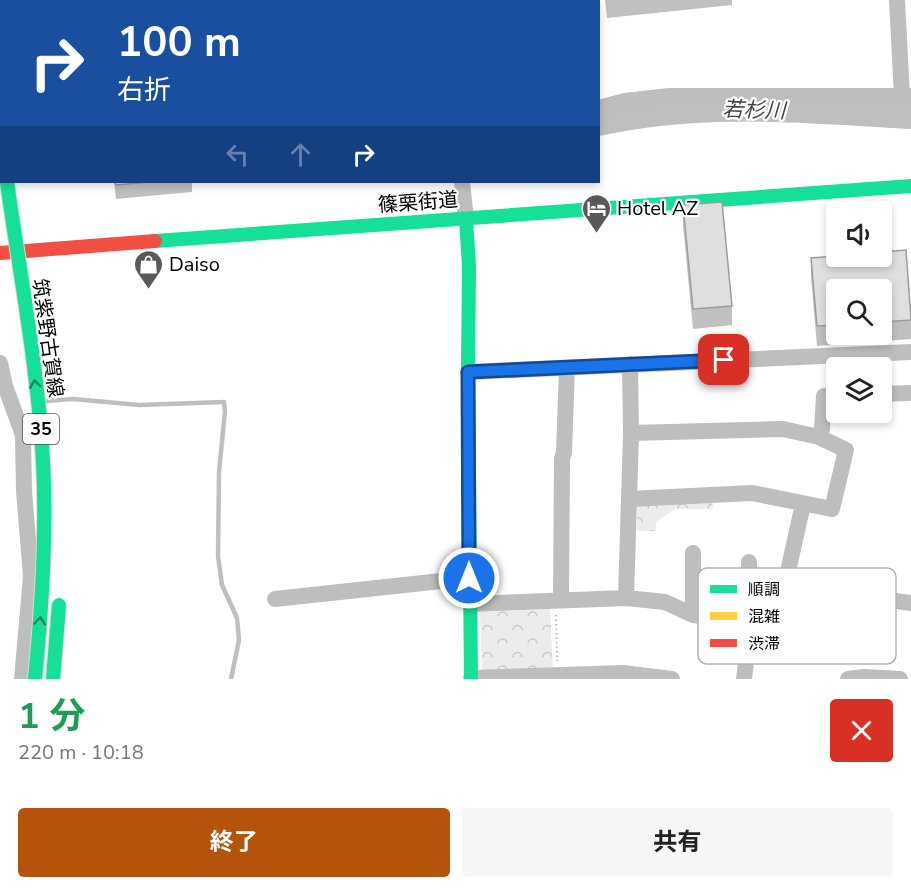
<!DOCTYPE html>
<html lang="ja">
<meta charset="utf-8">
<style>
:root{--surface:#fff;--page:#f6f6f6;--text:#222;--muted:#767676;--accent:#b45309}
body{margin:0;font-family:"Nunito Sans","Noto Sans JP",sans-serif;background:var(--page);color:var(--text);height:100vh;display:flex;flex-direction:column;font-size:22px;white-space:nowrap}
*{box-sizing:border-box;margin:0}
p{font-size:20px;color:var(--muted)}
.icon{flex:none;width:33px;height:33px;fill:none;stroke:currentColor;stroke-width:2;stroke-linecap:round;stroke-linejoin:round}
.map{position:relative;height:679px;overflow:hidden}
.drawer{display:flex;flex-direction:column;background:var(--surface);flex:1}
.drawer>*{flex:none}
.banner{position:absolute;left:0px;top:0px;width:600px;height:183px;box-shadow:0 3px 9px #0003;background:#1a4fa0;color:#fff;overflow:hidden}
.controls{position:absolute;left:826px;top:201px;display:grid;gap:12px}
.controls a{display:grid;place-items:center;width:66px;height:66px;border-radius:6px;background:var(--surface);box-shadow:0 3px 9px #0003;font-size:30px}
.pin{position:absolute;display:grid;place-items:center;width:51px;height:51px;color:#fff;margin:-26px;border-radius:12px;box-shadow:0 3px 9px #0006}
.me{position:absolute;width:66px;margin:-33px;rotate:0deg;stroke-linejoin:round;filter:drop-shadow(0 0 4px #0008)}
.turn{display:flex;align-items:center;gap:21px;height:126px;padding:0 18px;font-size:27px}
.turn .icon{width:78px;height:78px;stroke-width:2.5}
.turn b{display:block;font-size:42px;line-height:51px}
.lanes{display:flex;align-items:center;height:57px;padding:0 18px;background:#0003;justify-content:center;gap:30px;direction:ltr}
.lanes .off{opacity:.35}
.round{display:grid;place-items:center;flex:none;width:63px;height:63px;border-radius:6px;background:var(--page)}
.head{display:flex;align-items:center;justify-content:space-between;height:102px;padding:0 18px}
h1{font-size:36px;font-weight:700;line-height:45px;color:#1e9e55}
.button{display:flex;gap:12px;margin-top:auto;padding:12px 18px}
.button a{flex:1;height:69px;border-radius:6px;background:var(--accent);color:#fff;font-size:24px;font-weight:700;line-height:69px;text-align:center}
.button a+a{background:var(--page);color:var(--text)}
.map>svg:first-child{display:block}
</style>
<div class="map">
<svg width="911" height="679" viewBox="0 0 911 679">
<defs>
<pattern id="forest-crowns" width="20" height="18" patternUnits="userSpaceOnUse" patternTransform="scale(1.5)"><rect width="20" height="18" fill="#ececec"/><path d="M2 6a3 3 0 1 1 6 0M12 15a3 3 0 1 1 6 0" fill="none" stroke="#c9c9c9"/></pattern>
</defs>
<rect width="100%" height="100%" fill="#fff"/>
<path fill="url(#forest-crowns)" d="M 712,499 L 713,509 L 675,509 L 656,522 L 656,531 L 637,531 L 637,504 Z
M 550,609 L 553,670 L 482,673 L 480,612 Z"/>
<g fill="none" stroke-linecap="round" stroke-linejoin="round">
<path stroke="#bfbfbf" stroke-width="4.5" d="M 47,401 L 73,399 L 139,405 L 224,402 L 225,411 L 219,472 L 218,556 L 222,585 L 237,618 L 239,640 L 231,679"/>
<path stroke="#bfbfbf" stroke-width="26" d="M 108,0 L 113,2
M 598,123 C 701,100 807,110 911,116"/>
<path stroke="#b9b9b9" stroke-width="2" stroke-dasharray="1.5 3" stroke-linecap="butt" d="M 556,615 L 557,661"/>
<path stroke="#bebebe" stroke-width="16" d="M 441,0 L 441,2
M 897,0 L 902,96
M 598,108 L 625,101 L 669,96 L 911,96
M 462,182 L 466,219
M 0,363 L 5,386 L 23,435 L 24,491 L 31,576 L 22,679
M 468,372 L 911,352
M 882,394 L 911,393
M 819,437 L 822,429 L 824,396 L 837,395
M 629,499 L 752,493 L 832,509 L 846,450 L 819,437 L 783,429 L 631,433
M 693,553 L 693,615
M 626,598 L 631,433 L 630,364
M 275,599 L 469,578
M 561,600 L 562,459 L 564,452 L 567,368
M 470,604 L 626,598 L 665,602 L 693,615 L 765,624 L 793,621 L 854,601 L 881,599 L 911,603
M 793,621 L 789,567 L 803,504
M 471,678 L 623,673 L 672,679
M 744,679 L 751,622 L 749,562
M 848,679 L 865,677 L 900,679"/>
<path stroke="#16e098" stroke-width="14" d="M 466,219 L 469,266 L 468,372 L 471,679
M 155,241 L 911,186"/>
<path stroke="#ffcf43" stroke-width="14" d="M 0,30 L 2,39"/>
<path stroke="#f24e42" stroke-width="14" d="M 0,253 L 155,241"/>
<defs>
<path id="fast-bridge" d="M 0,132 L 2,143
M 7,182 C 20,275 38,368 43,461 C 47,534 42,607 35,679
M 53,679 L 59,605"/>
</defs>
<use href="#fast-bridge" stroke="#dbdbdb" stroke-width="16" stroke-linecap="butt"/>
<use href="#fast-bridge" stroke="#16e098" stroke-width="14"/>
</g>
<path fill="#c0c0c0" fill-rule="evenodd" d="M 184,0 L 204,0 L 204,2 L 188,2 Z
M 324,0 L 410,0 L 410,2 L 324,2 Z
M 605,0 L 732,0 L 732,5 L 607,18 Z
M 114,182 L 192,182 L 192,192 L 116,199 Z
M 683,205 L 732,306 L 732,325 L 693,329 L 683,225 Z
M 906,250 L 911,310 L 911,339 L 817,346 L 811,277 L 811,258 L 837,256 L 882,256 L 882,252 ZM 837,290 L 882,290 L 882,334 L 837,334 Z"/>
<path fill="#dfdfdf" stroke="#9c9c9c" stroke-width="1.5" d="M 334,0 L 362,0 L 362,2 L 334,2 Z
M 450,0 L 504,0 L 504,2 L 450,2 Z
M 115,182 L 149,182 L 116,185 Z
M 722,202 L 732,306 L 693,309 L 683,205 Z
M 906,250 L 911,320 L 882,322 L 882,290 L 837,290 L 837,325 L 817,326 L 811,258 L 837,256 L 882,256 L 882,252 Z"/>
<defs><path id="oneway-chevron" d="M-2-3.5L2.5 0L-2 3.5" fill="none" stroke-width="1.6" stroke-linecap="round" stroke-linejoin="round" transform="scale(1.5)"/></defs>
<g stroke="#0d865b">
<use href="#oneway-chevron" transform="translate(35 384) rotate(-98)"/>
<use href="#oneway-chevron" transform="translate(40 621) rotate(-85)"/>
</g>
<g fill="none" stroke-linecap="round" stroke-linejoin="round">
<defs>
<path id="route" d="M 469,578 L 468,372 L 724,360"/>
</defs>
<use href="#route" stroke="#114b97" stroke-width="15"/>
<use href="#route" stroke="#1a73e8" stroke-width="10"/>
</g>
<defs>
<symbol id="hotel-pin" viewBox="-11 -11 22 30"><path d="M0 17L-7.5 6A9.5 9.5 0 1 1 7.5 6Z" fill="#595959" stroke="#fff"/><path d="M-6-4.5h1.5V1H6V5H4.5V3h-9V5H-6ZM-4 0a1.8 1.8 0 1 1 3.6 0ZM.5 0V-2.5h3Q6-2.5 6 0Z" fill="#fff"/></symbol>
<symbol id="shop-pin" viewBox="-11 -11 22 30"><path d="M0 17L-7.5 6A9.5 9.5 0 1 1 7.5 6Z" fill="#595959" stroke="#fff"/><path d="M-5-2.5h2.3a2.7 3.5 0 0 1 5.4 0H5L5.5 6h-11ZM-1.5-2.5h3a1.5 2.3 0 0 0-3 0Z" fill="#fff"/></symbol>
</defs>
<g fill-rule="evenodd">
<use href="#hotel-pin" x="580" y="192" width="33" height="45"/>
<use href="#shop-pin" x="132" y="248" width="33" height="45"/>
</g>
<g text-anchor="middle" stroke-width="4.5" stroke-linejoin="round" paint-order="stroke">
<rect fill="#fff" stroke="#4c4c4c" stroke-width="1.5" x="23" y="414" width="36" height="30" rx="4.5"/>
<g font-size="18" font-weight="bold" fill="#000">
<text x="41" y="435">35</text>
</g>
<g font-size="20" fill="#000" stroke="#fff">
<text transform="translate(418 202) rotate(-4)" y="7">篠栗街道</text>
<text transform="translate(48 338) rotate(82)" y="7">筑紫野古賀線</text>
</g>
<g font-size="20" fill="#000" stroke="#fff" text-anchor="start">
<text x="617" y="215">Hotel AZ</text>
<text x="169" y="271">Daiso</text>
</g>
<g font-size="21" font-style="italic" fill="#444" stroke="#fff">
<text transform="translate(754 110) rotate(2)" y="7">若杉川</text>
</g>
</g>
<rect x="698" y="568" width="198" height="96" rx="9" fill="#fff" stroke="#b2b2b2" stroke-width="1.5"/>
<rect x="710" y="585" width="27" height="8" fill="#16e098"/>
<rect x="710" y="612" width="27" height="8" fill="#ffcf43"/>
<rect x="710" y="639" width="27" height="8" fill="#f24e42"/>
<g font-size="16" fill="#000">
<text x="748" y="595">順調</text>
<text x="748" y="622">混雑</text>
<text x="748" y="649">渋滞</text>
</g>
</svg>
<div class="controls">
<a><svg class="icon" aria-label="sound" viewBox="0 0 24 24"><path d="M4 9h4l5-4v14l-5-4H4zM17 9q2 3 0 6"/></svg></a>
<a><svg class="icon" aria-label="search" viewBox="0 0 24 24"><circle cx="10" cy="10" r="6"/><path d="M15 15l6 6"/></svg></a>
<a><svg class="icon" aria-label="layers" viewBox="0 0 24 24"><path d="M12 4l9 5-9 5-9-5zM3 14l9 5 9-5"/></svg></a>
</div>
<div class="pin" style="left:724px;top:360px;background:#d93025"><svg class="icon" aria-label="arrive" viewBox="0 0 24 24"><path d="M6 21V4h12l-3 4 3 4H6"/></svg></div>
<svg class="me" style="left:469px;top:578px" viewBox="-20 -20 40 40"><circle r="17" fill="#1a73e8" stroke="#fff" stroke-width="3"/><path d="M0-11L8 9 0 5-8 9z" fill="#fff"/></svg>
<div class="banner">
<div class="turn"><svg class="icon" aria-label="right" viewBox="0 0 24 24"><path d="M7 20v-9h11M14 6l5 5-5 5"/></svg><div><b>100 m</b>右折</div></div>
<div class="lanes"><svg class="icon off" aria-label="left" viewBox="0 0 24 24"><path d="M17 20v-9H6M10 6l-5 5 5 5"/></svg><svg class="icon off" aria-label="ahead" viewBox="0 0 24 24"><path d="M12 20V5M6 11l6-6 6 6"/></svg><svg class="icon" aria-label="right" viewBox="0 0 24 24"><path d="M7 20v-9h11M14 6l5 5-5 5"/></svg></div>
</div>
</div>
<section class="drawer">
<div class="head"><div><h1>1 分</h1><p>220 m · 10:18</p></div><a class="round" style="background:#d93025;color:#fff"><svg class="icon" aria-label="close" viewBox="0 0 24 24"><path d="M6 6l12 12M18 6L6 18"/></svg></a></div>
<div class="button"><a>終了</a><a>共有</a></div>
</section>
